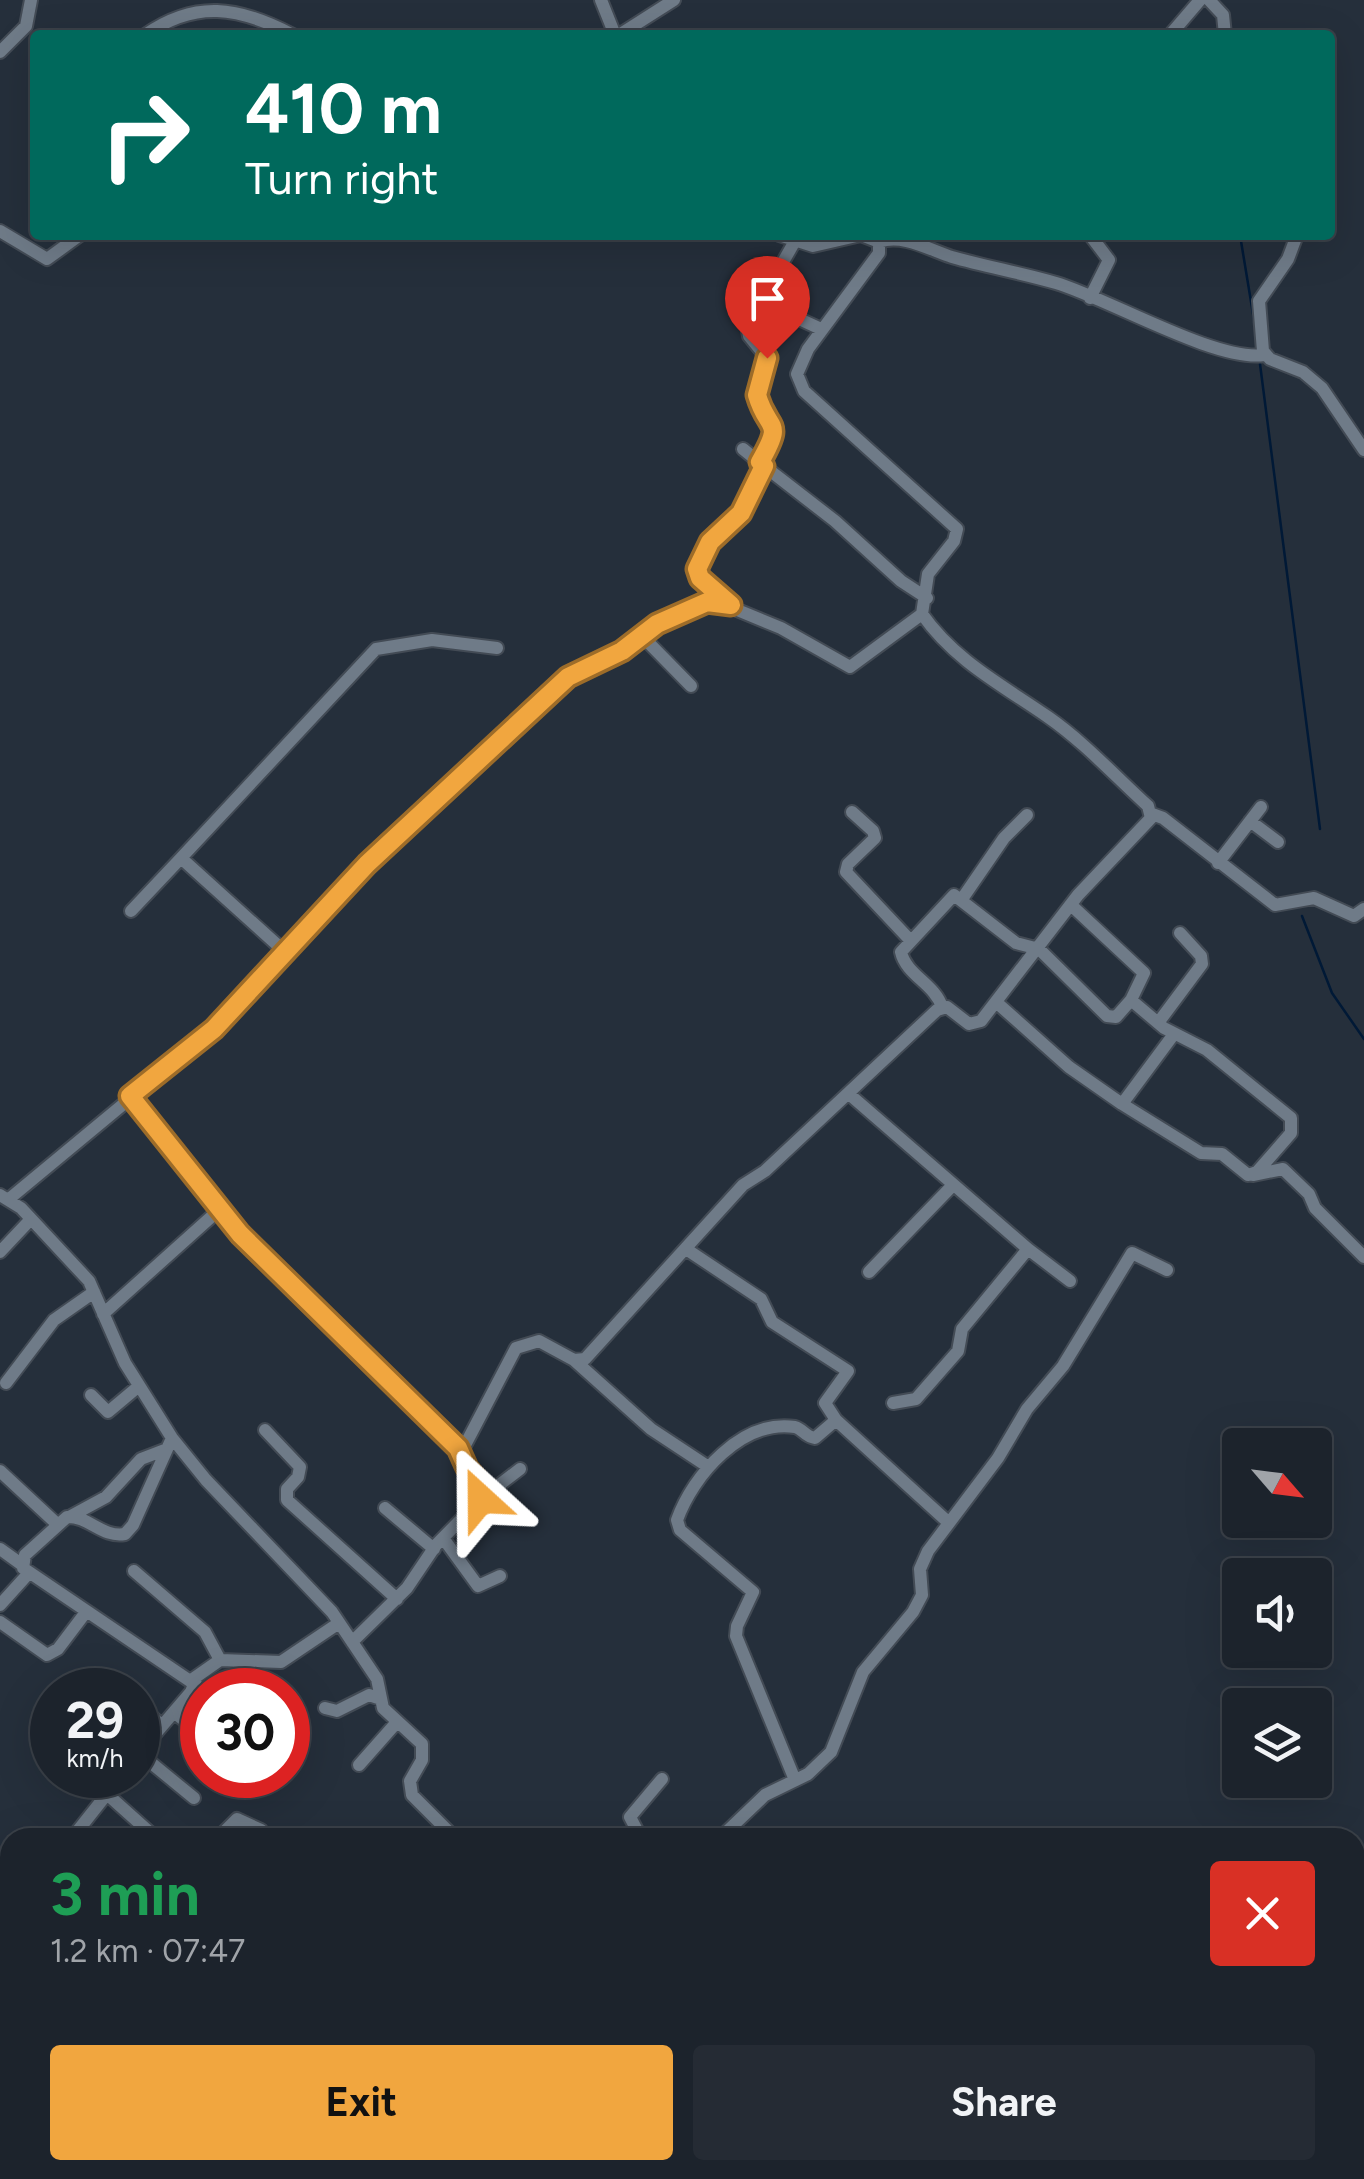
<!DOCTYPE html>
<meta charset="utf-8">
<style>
:root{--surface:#1c232c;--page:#252b34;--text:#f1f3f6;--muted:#a0a4a9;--line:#3a4048;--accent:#f1a63f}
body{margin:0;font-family:Figtree,sans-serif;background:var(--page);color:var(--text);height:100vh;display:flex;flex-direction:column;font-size:38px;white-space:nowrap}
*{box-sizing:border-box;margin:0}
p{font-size:32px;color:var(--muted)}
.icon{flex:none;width:55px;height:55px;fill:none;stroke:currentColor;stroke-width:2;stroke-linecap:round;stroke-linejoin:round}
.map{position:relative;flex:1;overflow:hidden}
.panel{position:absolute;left:0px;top:1828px;width:1365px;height:352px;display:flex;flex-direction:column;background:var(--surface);border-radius:30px 30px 0 0;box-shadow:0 10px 40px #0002,0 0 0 2px var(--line)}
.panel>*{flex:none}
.hud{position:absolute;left:30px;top:30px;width:1305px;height:210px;border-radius:10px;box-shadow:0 10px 40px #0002,0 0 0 2px var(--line);background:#00695c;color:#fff;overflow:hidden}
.needle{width:65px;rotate:118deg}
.fabs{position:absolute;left:1222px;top:1428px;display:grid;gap:20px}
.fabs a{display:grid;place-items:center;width:110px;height:110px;border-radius:10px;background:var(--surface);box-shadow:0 10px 40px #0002,0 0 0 2px var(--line);font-size:50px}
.speed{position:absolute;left:30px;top:1668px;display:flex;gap:20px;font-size:50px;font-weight:700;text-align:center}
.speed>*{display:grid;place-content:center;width:130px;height:130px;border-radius:50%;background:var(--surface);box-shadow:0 10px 40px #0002,0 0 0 2px var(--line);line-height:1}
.speed small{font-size:25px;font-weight:400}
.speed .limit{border:15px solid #d22;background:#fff;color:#111}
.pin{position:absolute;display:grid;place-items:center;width:85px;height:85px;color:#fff;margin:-102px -42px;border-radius:50% 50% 50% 0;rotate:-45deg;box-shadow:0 0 10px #0007}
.pin .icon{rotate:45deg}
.me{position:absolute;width:110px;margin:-55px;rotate:336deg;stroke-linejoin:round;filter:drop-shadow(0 0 8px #0008)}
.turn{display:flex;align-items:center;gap:35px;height:210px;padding:0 50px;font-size:45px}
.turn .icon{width:130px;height:130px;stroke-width:2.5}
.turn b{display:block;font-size:70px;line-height:85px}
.round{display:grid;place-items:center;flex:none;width:105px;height:105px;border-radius:10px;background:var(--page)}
.summary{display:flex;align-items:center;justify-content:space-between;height:170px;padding:0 50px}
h1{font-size:60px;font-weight:700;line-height:75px;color:#1e9e55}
.action{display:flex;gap:20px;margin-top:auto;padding:20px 50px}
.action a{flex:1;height:115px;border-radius:10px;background:var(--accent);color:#111;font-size:40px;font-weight:700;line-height:115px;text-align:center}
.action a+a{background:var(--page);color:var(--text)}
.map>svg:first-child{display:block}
</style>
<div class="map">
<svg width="1364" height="2179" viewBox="0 0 1364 2179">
<rect width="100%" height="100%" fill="#252f3b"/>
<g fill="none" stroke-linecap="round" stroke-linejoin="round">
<path stroke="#001936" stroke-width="2.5" d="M 1240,235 L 1256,332
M 1260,364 L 1320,829
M 1302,916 L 1332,993 L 1364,1039"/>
<defs>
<path id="minor" d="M 601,0 L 615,35
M 1209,0 L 1223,15 L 1225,35
M 145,35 C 195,0 238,6 293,35
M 619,35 L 674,0
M 1170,35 L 1200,0
M 0,52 L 26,26 L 31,0
M 0,231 L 47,259 L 80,235
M 1090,235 L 1109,260 L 1090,298
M 1297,235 L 1288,259 L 1259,301 L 1263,351 L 1270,359 L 1303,372 L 1322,388 L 1364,450
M 879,242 C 902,233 930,250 952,257 C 987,267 1022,273 1056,283 C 1107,298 1216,362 1264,355
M 760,301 L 821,329
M 760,462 L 774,427 L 757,395 L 767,358 L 749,336 L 747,325 L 795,241
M 764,466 L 835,521 L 901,581 L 927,598
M 731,605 L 700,577 L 697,569 L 710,543 L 741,513 L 764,466 L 743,449
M 641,635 L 691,686
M 852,812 L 873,831 L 875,838 L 848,864 L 846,872 L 910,940
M 1152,814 L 1163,818 L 1275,905 L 1314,898 L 1354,916 L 1364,909
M 1250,821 L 1278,842
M 181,858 L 376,649 L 432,640 L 497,648
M 1218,863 L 1261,807
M 962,899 L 1004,838 L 1027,815
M 131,911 L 181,858 L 284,951
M 996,1002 L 1069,1067 L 1122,1104 L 1201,1153 L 1222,1154 L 1248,1175 L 1257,1172 L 1291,1133 L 1291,1118 L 1207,1050 L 1164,1028 L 1131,1000 L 1144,973 L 1071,905
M 942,1007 C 935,984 906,975 901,952 L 954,895 L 1016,943 L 1039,949 L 1107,1016 L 1116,1017 L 1131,1000
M 1158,1023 L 1202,964 L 1201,956 L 1180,933
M 849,1094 L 1028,1249 L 962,1329 L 958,1351 L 916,1399 L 893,1403
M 130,1096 L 240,1234 L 462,1456
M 1122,1104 L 1174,1034
M 1253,1175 L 1283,1169 L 1309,1194 L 1315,1208 L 1364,1257
M 0,1195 L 21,1208 L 89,1281 L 125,1363 L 172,1438 L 206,1480 L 332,1612 L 377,1679 L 383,1708 L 422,1744 L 422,1760 L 410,1781 L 412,1795 L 455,1838
M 9,1199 L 214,1029 L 367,864 L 579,670 L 615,655 L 657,624 L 707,602 L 718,602 L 781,628 L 850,667 L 922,614 L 928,574 L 954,541 L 957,529 L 804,391 L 797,374 L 808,349 L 879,253 L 879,242 L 861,235 L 813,246 L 779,235
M 686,1249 L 761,1299 L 772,1322 L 848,1371 L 825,1403 L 836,1420 L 815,1438 C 805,1437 803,1429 795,1427 C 742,1419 693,1475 677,1520 L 680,1530 L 753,1592 L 737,1626 L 736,1636 L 795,1780
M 1028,1249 L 1070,1281
M 0,1252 L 31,1219
M 869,1272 L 953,1185
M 103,1314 L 220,1209
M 574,1360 L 651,1429 L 707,1466
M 6,1383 L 54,1320 L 94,1292
M 91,1395 L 108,1412 L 139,1386
M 836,1420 L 949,1523
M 265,1430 L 300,1467 L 298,1477 L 287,1489 L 287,1500 L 397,1599
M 172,1438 L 133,1525 L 125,1534 C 102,1538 89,1516 67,1517 L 25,1555 L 23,1568 L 190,1681 L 220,1660 L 281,1662 L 339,1623
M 0,1471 L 57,1524
M 481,1499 L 520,1469
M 385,1508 L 434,1549
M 71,1516 L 106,1497 L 141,1459 L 167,1449
M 443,1538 L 478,1586 L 500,1576
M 0,1549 L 21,1564
M 134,1571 L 205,1632 L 220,1660
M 0,1605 L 28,1574
M 0,1622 L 47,1655 L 58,1649 L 86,1612
M 352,1642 L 407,1588 L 436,1545 L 481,1499 L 483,1488 L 464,1462 L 463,1449 L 516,1348 L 539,1341 L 574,1360 L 585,1359 L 743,1185 L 765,1171 L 937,1010 L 947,1007 L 969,1024 L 981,1021 L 1078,895 L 1151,818 L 1148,806 C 1116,777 1084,742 1048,717 C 1002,685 955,661 922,614
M 107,1677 L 122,1690
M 138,1704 L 162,1726
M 325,1708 L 337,1711 L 369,1695 L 381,1699
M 174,1712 L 202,1735
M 139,1753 L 194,1798
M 138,1754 L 191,1692 L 196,1679
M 359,1765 L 397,1722
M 108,1795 L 156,1838
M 72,1838 L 122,1775
M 218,1838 L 237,1819 L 261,1830
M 641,1838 L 630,1817 L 662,1779
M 720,1838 L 765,1795 L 808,1774 L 831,1752 L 863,1672 L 913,1612 L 922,1595 L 920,1569 L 928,1551 L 998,1458 L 1027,1409 L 1063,1366 L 1132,1253 L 1167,1270
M 1355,1915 L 1364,1909
M 0,2101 L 10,2104
M 238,2170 L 245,2179
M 269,2170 L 276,2179
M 775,2170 L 785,2179
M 1232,2170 L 1236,2179
M 76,2179 L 81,2170
M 549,2179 L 551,2170
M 726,2179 L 734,2170"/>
</defs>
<use href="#minor" stroke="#434b55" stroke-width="16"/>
<use href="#minor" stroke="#6f7b88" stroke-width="12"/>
</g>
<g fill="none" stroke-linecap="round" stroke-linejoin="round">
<defs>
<path id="route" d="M 481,1499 L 484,1488 L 467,1468 L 458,1448 L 240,1234 L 130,1096 L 214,1029 L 367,864 L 568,677 L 622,651 L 657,624 L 707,602 L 731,605 L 700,578 L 697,569 L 710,542 L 741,513 L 764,466 L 760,462 C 785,418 768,433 757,395 L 767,358"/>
</defs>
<use href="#route" stroke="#9d6c29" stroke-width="25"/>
<use href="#route" stroke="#f1a63f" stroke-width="18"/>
</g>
</svg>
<div class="fabs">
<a><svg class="needle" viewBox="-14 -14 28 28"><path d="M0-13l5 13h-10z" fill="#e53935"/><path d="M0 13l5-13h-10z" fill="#a0a4a9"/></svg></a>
<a><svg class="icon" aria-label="sound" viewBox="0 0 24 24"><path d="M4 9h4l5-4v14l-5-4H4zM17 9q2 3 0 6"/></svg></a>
<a><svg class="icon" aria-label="layers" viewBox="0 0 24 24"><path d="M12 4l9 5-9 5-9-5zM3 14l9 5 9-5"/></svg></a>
</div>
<div class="speed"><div>29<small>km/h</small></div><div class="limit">30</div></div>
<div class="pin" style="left:767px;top:358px;background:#d93025"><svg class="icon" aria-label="arrive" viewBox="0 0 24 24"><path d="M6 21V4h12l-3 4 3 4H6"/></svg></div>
<svg class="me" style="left:481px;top:1499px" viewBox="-20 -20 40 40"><path d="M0-17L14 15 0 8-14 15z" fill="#f1a63f" stroke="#fff" stroke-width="4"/></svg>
<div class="hud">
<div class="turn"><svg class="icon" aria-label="right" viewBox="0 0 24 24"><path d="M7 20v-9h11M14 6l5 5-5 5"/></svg><div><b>410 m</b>Turn right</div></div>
</div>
<section class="panel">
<div class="summary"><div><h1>3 min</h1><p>1.2 km · 07:47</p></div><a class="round" style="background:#d93025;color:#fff"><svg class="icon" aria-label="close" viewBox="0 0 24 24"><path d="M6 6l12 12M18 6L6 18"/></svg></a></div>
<div class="action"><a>Exit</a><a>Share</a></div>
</section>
</div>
